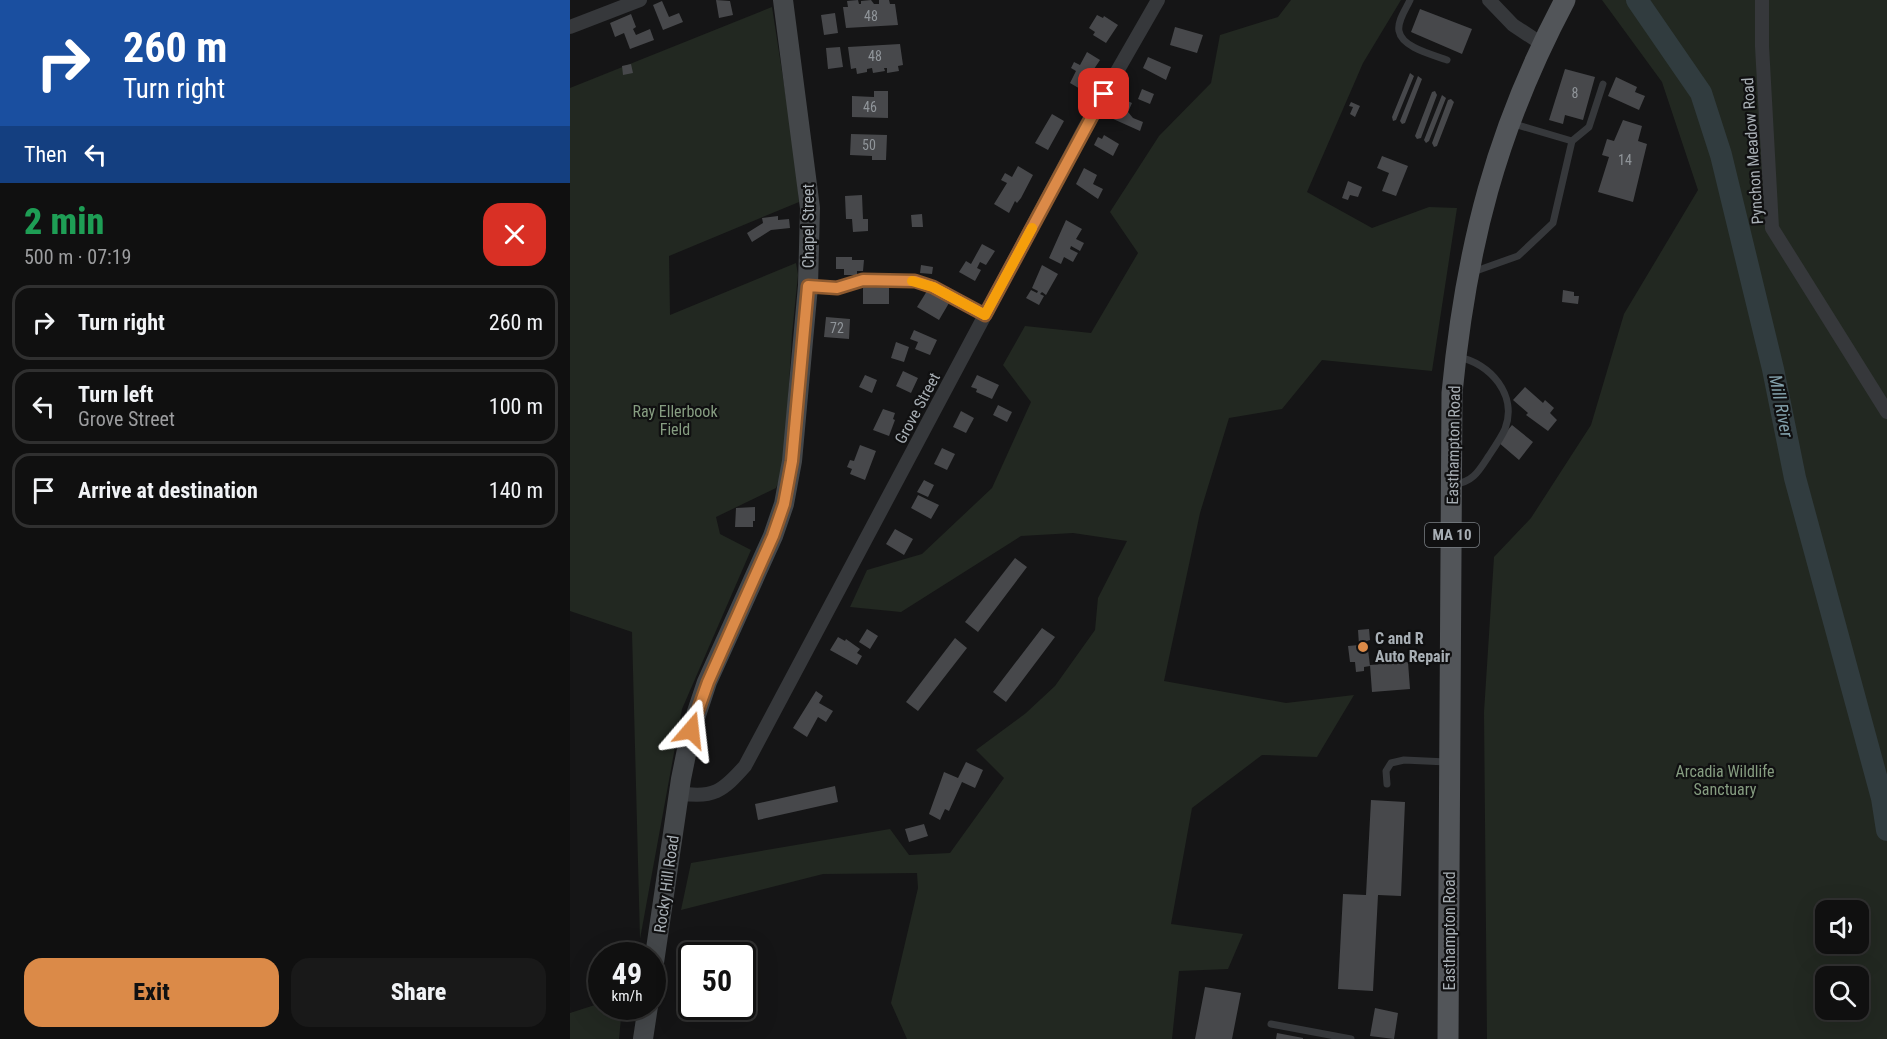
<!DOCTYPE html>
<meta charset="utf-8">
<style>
:root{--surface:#101010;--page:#191919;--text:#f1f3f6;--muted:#9c9d9f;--line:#303030;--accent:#db8a48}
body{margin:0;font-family:"Roboto Condensed",sans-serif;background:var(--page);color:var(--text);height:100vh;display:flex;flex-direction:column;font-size:22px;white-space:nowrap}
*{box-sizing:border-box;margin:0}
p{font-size:20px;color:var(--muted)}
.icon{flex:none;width:33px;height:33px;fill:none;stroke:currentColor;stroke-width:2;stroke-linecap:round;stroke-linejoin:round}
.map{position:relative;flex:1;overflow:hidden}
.details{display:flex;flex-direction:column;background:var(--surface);width:570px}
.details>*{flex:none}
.hud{background:#1a4fa0;color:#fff;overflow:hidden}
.buttons{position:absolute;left:1245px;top:900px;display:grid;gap:12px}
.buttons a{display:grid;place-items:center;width:54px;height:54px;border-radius:12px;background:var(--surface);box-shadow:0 6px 24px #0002,0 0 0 2px var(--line);font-size:30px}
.speed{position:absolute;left:18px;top:942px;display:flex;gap:12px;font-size:30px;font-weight:700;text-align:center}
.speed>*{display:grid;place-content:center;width:78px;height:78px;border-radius:50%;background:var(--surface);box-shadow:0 6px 24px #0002,0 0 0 2px var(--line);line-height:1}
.speed small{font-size:15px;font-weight:400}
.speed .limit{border:3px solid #111;border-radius:9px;background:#fff;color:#111}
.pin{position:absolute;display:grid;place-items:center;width:51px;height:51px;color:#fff;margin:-26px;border-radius:12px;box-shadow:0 3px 9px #0006}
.me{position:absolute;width:66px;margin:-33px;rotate:17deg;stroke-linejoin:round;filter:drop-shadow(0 0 4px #0008)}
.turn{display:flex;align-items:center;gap:21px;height:126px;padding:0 24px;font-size:27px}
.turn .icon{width:78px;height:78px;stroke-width:2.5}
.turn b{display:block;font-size:42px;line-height:51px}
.then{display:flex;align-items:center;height:57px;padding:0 24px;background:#0003;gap:12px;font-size:22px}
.round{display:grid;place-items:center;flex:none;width:63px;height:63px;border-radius:18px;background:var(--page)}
.overview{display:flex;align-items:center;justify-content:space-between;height:102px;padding:0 24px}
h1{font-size:36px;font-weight:800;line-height:45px;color:#1e9e55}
.primary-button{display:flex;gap:12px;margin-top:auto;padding:12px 24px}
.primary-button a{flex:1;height:69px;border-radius:18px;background:var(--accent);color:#111;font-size:24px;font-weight:800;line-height:69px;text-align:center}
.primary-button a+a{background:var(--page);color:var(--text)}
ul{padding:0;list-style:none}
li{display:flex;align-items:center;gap:18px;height:75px;margin:0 12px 9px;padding:0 12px;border:3px solid var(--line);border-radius:18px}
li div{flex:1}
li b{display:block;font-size:22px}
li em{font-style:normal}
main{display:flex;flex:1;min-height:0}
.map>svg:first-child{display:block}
</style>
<main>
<section class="details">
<div class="hud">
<div class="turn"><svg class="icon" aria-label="right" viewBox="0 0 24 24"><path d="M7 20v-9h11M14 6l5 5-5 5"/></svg><div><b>260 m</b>Turn right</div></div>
<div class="then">Then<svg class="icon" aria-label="left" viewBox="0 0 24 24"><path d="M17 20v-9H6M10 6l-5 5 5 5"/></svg></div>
</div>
<div class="overview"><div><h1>2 min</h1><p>500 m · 07:19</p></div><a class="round" style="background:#d93025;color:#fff"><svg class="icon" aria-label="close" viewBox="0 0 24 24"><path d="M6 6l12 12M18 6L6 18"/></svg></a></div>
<ul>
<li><svg class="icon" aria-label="right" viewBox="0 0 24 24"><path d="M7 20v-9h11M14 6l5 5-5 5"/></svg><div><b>Turn right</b></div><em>260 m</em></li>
<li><svg class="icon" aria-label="left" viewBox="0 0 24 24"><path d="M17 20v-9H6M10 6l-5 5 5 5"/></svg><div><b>Turn left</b><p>Grove Street</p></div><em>100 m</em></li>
<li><svg class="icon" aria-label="arrive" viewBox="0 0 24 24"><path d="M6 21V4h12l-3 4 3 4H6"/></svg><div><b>Arrive at destination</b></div><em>140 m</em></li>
</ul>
<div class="primary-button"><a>Exit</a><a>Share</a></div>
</section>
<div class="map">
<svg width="1317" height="1039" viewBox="0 0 1317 1039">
<rect width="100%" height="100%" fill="#151516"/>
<path fill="#222821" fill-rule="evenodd" d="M 721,0 L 831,0 L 793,63 L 737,192 L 802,228 L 859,207 L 887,208 L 862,371 L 752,360 L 712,409 L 659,418 L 630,513 L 594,681 L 716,703 L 784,695 L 747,757 L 692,755 L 622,808 L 601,924 L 673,934 L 658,969 L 609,971 L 602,1039 L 337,1039 L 321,1003 L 348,888 L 347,873 L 253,874 L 111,910 L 121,863 L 320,829 L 339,855 L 380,853 L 434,778 L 406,750 L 456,713 L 485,686 L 525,630 L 528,598 L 557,541 L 503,533 L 451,536 L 331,612 L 280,607 L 297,570 L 352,554 L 422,488 L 461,402 L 433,365 L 455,326 L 521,333 L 568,253 L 540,212 L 589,136 L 641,83 L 650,35 L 708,17 Z
M 1032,0 L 1317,0 L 1317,1039 L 917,1039 L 914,712 L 924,557 L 961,518 L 1021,425 L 1054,314 L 1128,190 L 1092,82 ZM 1256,910 L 1288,910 L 1288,944 L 1256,944 ZM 1256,976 L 1288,976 L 1288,1010 L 1256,1010 Z
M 202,7 L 225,155 L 229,202 L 99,256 L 100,315 L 226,263 L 228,275 L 222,334 L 214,468 L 206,488 L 146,517 L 150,534 L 181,550 L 112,709 L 70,939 L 62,632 L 0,611 L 0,88 Z
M 31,1003 L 32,1006 L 52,1007 L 49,1039 L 0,1039 L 0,1013 Z"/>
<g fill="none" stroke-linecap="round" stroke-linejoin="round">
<path stroke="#313c3f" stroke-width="22" d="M 1067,0 L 1131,93 L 1151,155 L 1203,369 L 1225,478 L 1312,798 L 1317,830"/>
</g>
<path fill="#47484b" d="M 146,0 L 160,1 L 163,15 L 149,18 Z
M 288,0 L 289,4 L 291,4 L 291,1 L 301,0 L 304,4 L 309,4 L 309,0 L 319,0 L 320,4 L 325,4 L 328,25 L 276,28 L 273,7 L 278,7 L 277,1 Z
M 92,1 L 99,17 L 109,13 L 113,22 L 93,30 L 83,5 Z
M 850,9 L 902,29 L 892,54 L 841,32 Z
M 265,13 L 268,33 L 254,35 L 251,15 Z
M 61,14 L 66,27 L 63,29 L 66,35 L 80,29 L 84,40 L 60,49 L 54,33 L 45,37 L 40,23 Z
M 527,15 L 533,18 L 534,16 L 548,25 L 536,43 L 523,35 L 525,32 L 519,28 Z
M 605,27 L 633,35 L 627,53 L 600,45 Z
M 330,44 L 333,65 L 328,66 L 329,71 L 317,73 L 317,68 L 314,68 L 315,71 L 303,73 L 302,68 L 297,69 L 297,72 L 287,74 L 286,68 L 281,69 L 278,47 Z
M 270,47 L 273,67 L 258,69 L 256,48 Z
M 517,52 L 530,60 L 524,69 L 527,71 L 523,77 L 521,75 L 512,90 L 500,83 L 506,71 L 501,68 L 504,62 L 510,65 Z
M 578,57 L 601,67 L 596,80 L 573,68 Z
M 61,64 L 63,73 L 53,75 L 52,66 Z
M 995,69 L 1025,77 L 1013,120 L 995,115 L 993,124 L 979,120 Z
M 840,73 L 844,76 L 826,120 L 823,121 L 822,117 Z
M 848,76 L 852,79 L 835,123 L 832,124 L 830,121 Z
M 1046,77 L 1067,87 L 1065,92 L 1075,96 L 1069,110 L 1038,96 Z
M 572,89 L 584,94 L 580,104 L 568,99 Z
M 304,91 L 318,91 L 318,118 L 282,117 L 282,96 L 304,97 Z
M 865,91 L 867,95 L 851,138 L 847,139 L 845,136 L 862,92 Z
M 872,95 L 876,98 L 859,141 L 856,143 L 854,140 Z
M 547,96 L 562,103 L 558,112 L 563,118 L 573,122 L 570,131 L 541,118 L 544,111 L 541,110 Z
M 881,99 L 884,102 L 867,146 L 864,147 L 862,143 L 878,100 Z
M 781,102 L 790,106 L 785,117 L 780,114 L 783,107 L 779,106 Z
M 482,114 L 494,121 L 478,150 L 465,143 Z
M 1053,120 L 1072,126 L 1068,141 L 1077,144 L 1063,202 L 1028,192 L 1039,157 L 1032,155 L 1037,139 L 1044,141 Z
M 281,134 L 317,135 L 316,160 L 302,160 L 302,156 L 280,155 Z
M 534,135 L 549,144 L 543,156 L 524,145 L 528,137 L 532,139 Z
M 812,156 L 838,166 L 826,196 L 812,191 L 819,173 L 807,168 Z
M 448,166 L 463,175 L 451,198 L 447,203 L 445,201 L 439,213 L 424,204 L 437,183 L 431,180 L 435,173 L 442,177 Z
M 514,168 L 527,175 L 523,184 L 533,189 L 528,199 L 506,184 Z
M 778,181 L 792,187 L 788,197 L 780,195 L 778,200 L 772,198 Z
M 292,195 L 293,219 L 298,219 L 298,231 L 283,232 L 282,219 L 276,219 L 275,196 Z
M 352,214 L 353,227 L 342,227 L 341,215 Z
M 208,216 L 208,220 L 219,219 L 220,228 L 201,230 L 182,242 L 177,233 L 193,223 L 192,218 Z
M 496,220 L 512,229 L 506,239 L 514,243 L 510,251 L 501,246 L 500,249 L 508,253 L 503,262 L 494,257 L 491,264 L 479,258 Z
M 412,244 L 425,251 L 416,265 L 410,262 L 407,268 L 411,270 L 405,281 L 389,272 L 396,261 L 401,264 Z
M 266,257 L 282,257 L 282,260 L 294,260 L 293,271 L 287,271 L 287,275 L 274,275 L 274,269 L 266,269 Z
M 351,265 L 363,267 L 362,274 L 350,273 Z
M 472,265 L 488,274 L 476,295 L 472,292 L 470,294 L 474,296 L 469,305 L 456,298 L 461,290 L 467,293 L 468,291 L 462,288 Z
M 293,285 L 319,285 L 319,304 L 293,304 Z
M 993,290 L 1004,292 L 1004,296 L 1009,296 L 1008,304 L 992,302 Z
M 357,291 L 379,303 L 369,320 L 347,307 Z
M 256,317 L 280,319 L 279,339 L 254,337 Z
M 344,330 L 367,340 L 360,355 L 345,349 L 348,342 L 340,339 Z
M 326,342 L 339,347 L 334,362 L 321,358 Z
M 333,371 L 348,378 L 341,393 L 326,386 Z
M 295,375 L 307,380 L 302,393 L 289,387 Z
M 407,375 L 429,385 L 422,399 L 406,392 L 407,389 L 401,387 Z
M 955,387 L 973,403 L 975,400 L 984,408 L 980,413 L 987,420 L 978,431 L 956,415 L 958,413 L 943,400 Z
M 428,405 L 442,412 L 437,422 L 423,415 Z
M 313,409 L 325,413 L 323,419 L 325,420 L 319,436 L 303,430 Z
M 391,411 L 404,418 L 396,433 L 383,427 Z
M 942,425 L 963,442 L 949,460 L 928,442 Z
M 290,445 L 306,451 L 295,480 L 280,474 L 282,469 L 277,467 L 280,460 L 284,461 Z
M 372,448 L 385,454 L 377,470 L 364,464 Z
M 354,480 L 364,485 L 358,497 L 347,492 Z
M 348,495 L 369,505 L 361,519 L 341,508 Z
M 185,507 L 185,521 L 183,521 L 183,527 L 165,527 L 166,508 Z
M 325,529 L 343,539 L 334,555 L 316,544 Z
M 445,558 L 457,567 L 408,632 L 395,622 Z
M 472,628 L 485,637 L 436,702 L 423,692 Z
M 297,629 L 308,636 L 300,649 L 289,642 Z
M 799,629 L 800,640 L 797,641 L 800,666 L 794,667 L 794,671 L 786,672 L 785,662 L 780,662 L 778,646 L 789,645 L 788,630 Z
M 268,637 L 275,641 L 276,639 L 290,649 L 287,653 L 292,656 L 287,665 L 260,650 Z
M 385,638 L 397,648 L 348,711 L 336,702 Z
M 838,662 L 840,689 L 802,692 L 800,665 Z
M 246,691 L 253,696 L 249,703 L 263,711 L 256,722 L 248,717 L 237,737 L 223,728 Z
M 396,762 L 413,770 L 405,788 L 392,782 L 379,811 L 375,809 L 370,820 L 359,814 L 374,772 L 388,778 Z
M 265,786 L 268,802 L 188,820 L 185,804 Z
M 801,800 L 835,802 L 831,896 L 808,895 L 803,991 L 768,989 L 773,894 L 796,895 Z
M 354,824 L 358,836 L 339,842 L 335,829 Z
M 635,987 L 671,993 L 662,1039 L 625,1039 Z
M 805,1008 L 828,1013 L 824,1039 L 800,1036 Z
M 707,1033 L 733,1038 L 733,1039 L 706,1039 Z"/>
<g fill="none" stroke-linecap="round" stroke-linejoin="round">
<path stroke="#36383b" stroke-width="7" d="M 840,0 C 836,9 827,21 829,31 C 832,48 864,55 877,60
M 1002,141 L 1019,127 L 1033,84
M 903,272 L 948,256 L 983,223 L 1002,141 L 944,124
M 241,286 L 267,288 L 293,280 L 345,281 L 363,287 L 415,315
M 884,484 C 902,483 909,471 918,457 C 924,448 931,438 935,429 C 948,395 920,363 888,357
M 817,784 L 816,771 L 821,763 L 834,760 L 877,762
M 701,1024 L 781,1039"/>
<path stroke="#36383b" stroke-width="14" d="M 919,0 L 943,25 L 972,44
M 1192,0 L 1192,46 L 1202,228 L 1317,412
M 0,27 L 70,0
M 109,793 C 143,799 153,791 175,766 L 514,129 L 588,0"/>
<path stroke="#44474a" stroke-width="20" d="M 82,976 L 111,779 L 121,730 L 137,682 L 203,536 L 214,504 L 222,461 L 238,286 L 240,208 L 213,0
M 73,1039 L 78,1006"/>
<path stroke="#525559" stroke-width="21" d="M 878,1039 L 882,393 C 896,247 926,130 995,0"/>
</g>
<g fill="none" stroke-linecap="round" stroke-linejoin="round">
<defs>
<path id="route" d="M 121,730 L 138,682 L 203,536 L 214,504 L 222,461 L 238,286 L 267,288 L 293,280 L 345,281 L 363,287 L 415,315 L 534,94"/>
</defs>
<use href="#route" stroke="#8e5a2f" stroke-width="15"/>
<use href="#route" stroke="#db8a48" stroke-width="10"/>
<path stroke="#f59e0b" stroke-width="10" d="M 342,281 L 363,287 L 415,315 L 462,228"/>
</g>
<circle fill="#db8a48" stroke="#101011" stroke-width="2" cx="793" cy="647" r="6"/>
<g text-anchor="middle" stroke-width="4.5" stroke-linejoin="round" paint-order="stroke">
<g font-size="14" fill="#90959a">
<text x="301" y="21">48</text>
<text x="305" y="61">48</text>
<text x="1005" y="98">8</text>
<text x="300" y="112">46</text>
<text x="299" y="150">50</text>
<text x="1055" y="165">14</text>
<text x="267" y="333">72</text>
</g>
<rect fill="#101011" stroke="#7a7f84" stroke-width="1.5" x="855" y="523" width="54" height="24" rx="4.5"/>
<g font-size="15" font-weight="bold" fill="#a8afb5">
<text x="882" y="540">MA 10</text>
</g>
<g font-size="16" fill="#a8afb5" stroke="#101011">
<text transform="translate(1182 151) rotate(-94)" y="6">Pynchon Meadow Road</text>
<text transform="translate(238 226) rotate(-90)" y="6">Chapel Street</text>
<text transform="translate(347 408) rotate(-62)" y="6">Grove Street</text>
<text transform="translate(883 445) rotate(-89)" y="6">Easthampton Road</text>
<text transform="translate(96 884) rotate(-82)" y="6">Rocky Hill Road</text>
<text transform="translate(879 931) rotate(-90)" y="6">Easthampton Road</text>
</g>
<g font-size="16" fill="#869d81" stroke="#101011">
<text x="105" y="417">Ray Ellerbook<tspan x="105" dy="18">Field</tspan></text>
<text x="1155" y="777">Arcadia Wildlife<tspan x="1155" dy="18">Sanctuary</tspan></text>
</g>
<g font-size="16" font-weight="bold" fill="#a8afb5" stroke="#101011" text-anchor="start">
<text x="805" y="644">C and R<tspan x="805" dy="18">Auto Repair</tspan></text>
</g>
<g font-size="18" font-style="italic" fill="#83a1ac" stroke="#101011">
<text transform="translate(1211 406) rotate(79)" y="6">Mill River</text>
</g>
</g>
</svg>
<div class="buttons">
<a><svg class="icon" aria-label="sound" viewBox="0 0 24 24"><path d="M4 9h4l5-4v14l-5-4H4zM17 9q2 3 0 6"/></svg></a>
<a><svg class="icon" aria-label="search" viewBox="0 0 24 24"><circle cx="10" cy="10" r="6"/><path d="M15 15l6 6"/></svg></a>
</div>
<div class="speed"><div>49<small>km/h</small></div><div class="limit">50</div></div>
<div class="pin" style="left:534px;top:94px;background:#d93025"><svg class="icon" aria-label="arrive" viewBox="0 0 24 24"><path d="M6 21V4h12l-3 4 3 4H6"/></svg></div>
<svg class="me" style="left:121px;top:730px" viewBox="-20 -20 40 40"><path d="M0-17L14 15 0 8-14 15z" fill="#db8a48" stroke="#fff" stroke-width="4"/></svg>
</div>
</main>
